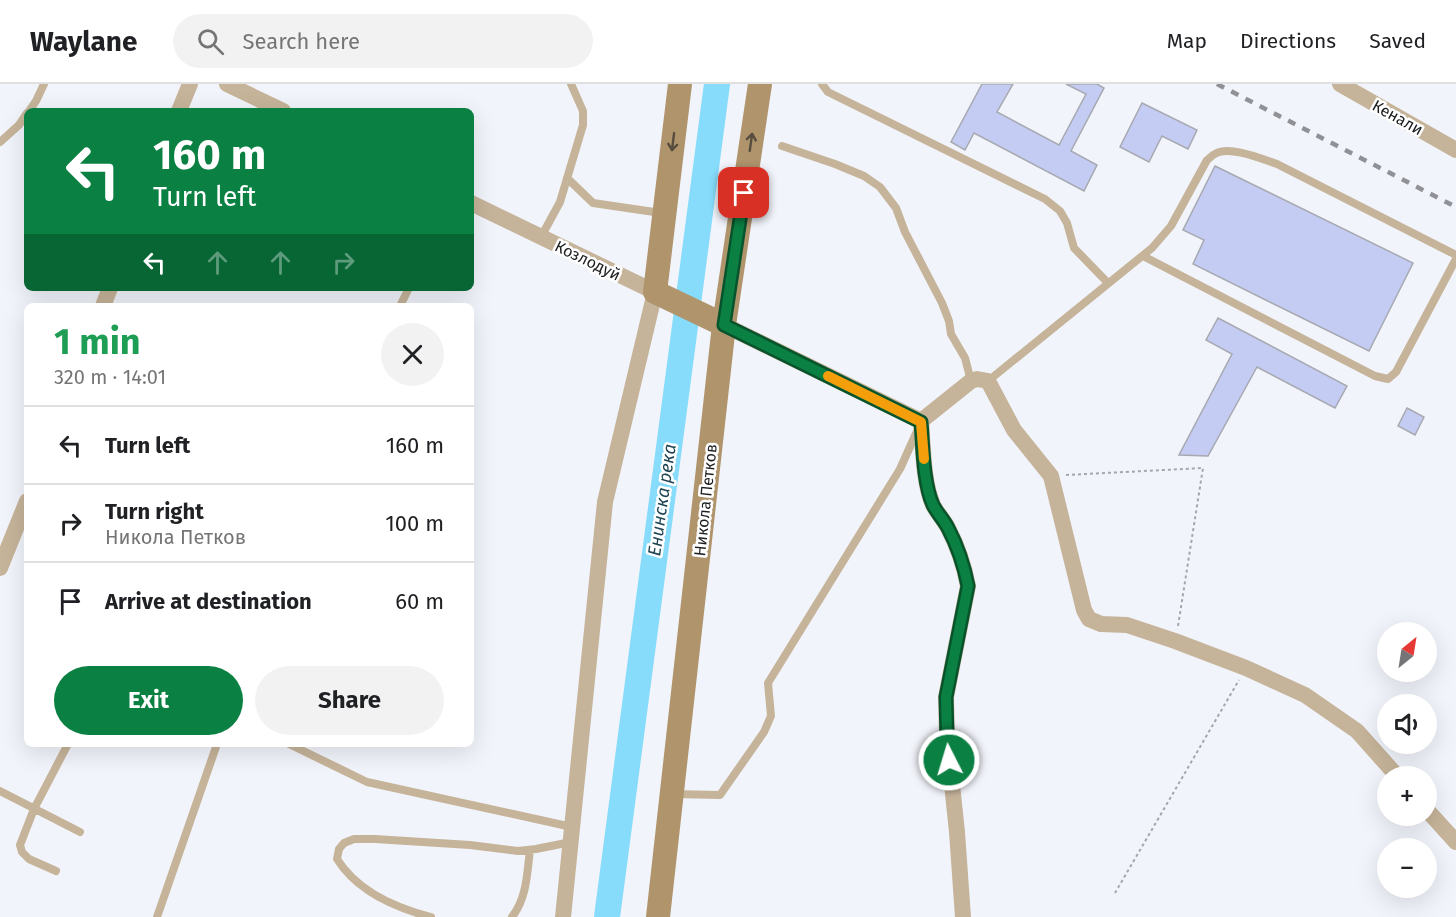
<!DOCTYPE html>
<meta charset="utf-8">
<style>
:root{--surface:#fff;--page:#f2f2f2;--text:#202124;--muted:#757577;--line:#e0e0e0;--accent:#0b8043}
body{margin:0;font-family:"Fira Sans",sans-serif;background:var(--page);color:var(--text);height:100vh;display:flex;flex-direction:column;font-size:22px;white-space:nowrap}
*{box-sizing:border-box;margin:0}
p{font-size:20px;color:var(--muted)}
.icon{flex:none;width:33px;height:33px;fill:none;stroke:currentColor;stroke-width:2;stroke-linecap:round;stroke-linejoin:round}
.map{position:relative;flex:1;overflow:hidden}
.side{position:absolute;left:24px;top:219px;width:450px;height:444px;display:flex;flex-direction:column;background:var(--surface);border-radius:9px;box-shadow:0 6px 24px #0002}
.side>*{flex:none}
.top-card{position:absolute;left:24px;top:24px;width:450px;height:183px;border-radius:9px;box-shadow:0 6px 24px #0002;background:#0b8043;color:#fff;overflow:hidden}
.needle{width:39px;rotate:30deg}
.fabs{position:absolute;left:1377px;top:538px;display:grid;gap:12px}
.fabs a{display:grid;place-items:center;width:60px;height:60px;border-radius:50%;background:var(--surface);box-shadow:0 6px 24px #0002;font-size:30px}
.pin{position:absolute;display:grid;place-items:center;width:51px;height:51px;color:#fff;margin:-26px;border-radius:12px;box-shadow:0 3px 9px #0006}
.me{position:absolute;width:66px;margin:-33px;rotate:355deg;stroke-linejoin:round;filter:drop-shadow(0 0 4px #0008)}
.turn{display:flex;align-items:center;gap:21px;height:126px;padding:0 30px;font-size:27px}
.turn .icon{width:78px;height:78px;stroke-width:2.5}
.turn b{display:block;font-size:42px;line-height:51px}
.lanes{display:flex;align-items:center;height:57px;padding:0 30px;background:#0003;justify-content:center;gap:30px;direction:ltr}
.lanes .off{opacity:.35}
.round{display:grid;place-items:center;flex:none;width:63px;height:63px;border-radius:32px;background:var(--page)}
.overview{display:flex;align-items:center;justify-content:space-between;height:102px;padding:0 30px}
h1{font-size:36px;font-weight:700;line-height:45px;color:#1e9e55}
.primary-button{display:flex;gap:12px;margin-top:auto;padding:12px 30px}
.primary-button a{flex:1;height:69px;border-radius:36px;background:var(--accent);color:#fff;font-size:24px;font-weight:700;line-height:69px;text-align:center}
.primary-button a+a{background:var(--page);color:var(--text)}
ul{padding:0;list-style:none}
li{display:flex;align-items:center;gap:18px;height:78px;padding:0 30px;border-top:2px solid var(--line)}
li div{flex:1}
li b{display:block;font-size:22px}
li em{font-style:normal}
header{display:flex;align-items:center;gap:36px;box-sizing:border-box;height:84px;padding:0 30px;background:var(--surface);border-bottom:2px solid var(--line)}
header strong{font-size:28px}
nav{display:flex;gap:33px;margin-inline-start:auto;font-size:21px}
.search{width:420px;height:54px;background:var(--page);display:flex;align-items:center;gap:15px;box-sizing:border-box;padding:0 21px;border-radius:33px;color:var(--muted);font-size:22px}
.map>svg:first-child{display:block}
</style>
<header>
<strong>Waylane</strong>
<div class="search"><svg class="icon" aria-label="search" viewBox="0 0 24 24"><circle cx="10" cy="10" r="6"/><path d="M15 15l6 6"/></svg>Search here</div>
<nav><a>Map</a><a>Directions</a><a>Saved</a></nav>
</header>
<div class="map">
<svg width="1456" height="833" viewBox="0 0 1456 833">
<rect width="100%" height="100%" fill="#f2f4fb"/>
<g fill="none" stroke-linecap="round" stroke-linejoin="round">
<path stroke="#87dcfc" stroke-width="26" d="M 607,833 L 717,0"/>
</g>
<path fill="#c4ccf4" stroke="#a7a9b0" stroke-width="1.5" d="M 982,0 L 1013,0 L 997,28 L 1059,61 L 1086,10 L 1066,0 L 1097,0 L 1104,4 L 1071,67 L 1097,81 L 1084,107 L 974,49 L 965,66 L 951,58 Z
M 1142,19 L 1197,46 L 1188,65 L 1162,52 L 1149,78 L 1120,63 Z
M 1215,82 L 1413,179 L 1369,267 L 1193,180 L 1204,156 L 1183,146 Z
M 1218,234 L 1347,302 L 1335,324 L 1257,283 L 1208,372 L 1179,371 L 1232,270 L 1206,256 Z
M 1407,324 L 1424,333 L 1415,351 L 1398,342 Z"/>
<g fill="none" stroke-linecap="round" stroke-linejoin="round">
<path stroke="#a5a6ac" stroke-width="2" stroke-dasharray="3 3" stroke-linecap="butt" d="M 1066,391 L 1203,384 L 1178,542
M 1115,809 L 1239,596"/>
<path stroke="#c6b49a" stroke-width="8" d="M 822,0 L 828,8 L 1045,115 L 1060,127 L 1067,139 L 1074,164 L 1108,199
M 29,27 L 36,17 L 44,0
M 0,58 L 19,41 L 27,29
M 782,62 L 835,80 L 864,92 L 880,103 L 896,124 L 905,148 L 942,219 L 949,237 L 951,250 L 965,274 L 971,297
M 567,94 L 593,119 L 661,129
M 541,153 L 560,118 L 583,41 L 583,27 L 571,0
M 1143,172 L 1375,292 L 1388,295 L 1396,288 L 1456,175
M 400,222 L 409,204
M 988,297 L 1152,164 L 1171,142 L 1207,76 C 1210,74 1212,71 1215,70 C 1229,61 1262,75 1277,80 L 1456,171
M 289,660 L 367,698 L 572,743
M 0,707 L 80,748
M 672,710 L 720,711 L 764,648 L 771,632 L 768,599 L 900,385 L 918,345
M 56,787 L 29,775 L 22,768 L 20,761 L 34,725 L 68,660
M 157,833 L 217,660
M 431,833 C 396,824 357,807 337,775 L 339,765 L 344,759 L 354,755 L 375,755 L 470,761 L 518,767 L 536,765 L 571,758
M 512,833 C 527,814 527,789 530,766"/>
<path stroke="#c6b49a" stroke-width="16" d="M 227,0 L 283,27
M 1340,0 L 1456,66
M 179,27 L 190,0
M 471,119 L 655,208 L 605,418 L 563,833
M 103,222 L 110,204
M 724,241 L 921,337 C 923,362 923,398 933,421 C 937,429 944,436 948,444 C 958,463 964,481 968,502 L 946,613 L 947,653 L 957,748 L 963,833
M 921,337 L 971,297 L 977,295 L 988,297 L 1014,346 L 1051,392 L 1084,526 L 1089,535 L 1101,540 L 1127,541 L 1175,557 L 1246,584 L 1305,611 L 1357,647 L 1398,693
M 0,484 L 27,417
M 1426,725 L 1456,758"/>
<path stroke="#af946c" stroke-width="24" d="M 680,0 L 655,208 L 724,241
M 658,833 L 724,241 L 760,0"/>
<path stroke="#909196" stroke-width="4.5" stroke-dasharray="8 8" stroke-linecap="butt" d="M 1217,0 L 1456,123"/>
</g>
<defs><path id="oneway-shaft" d="M-6 0H5M1.5-3L5.5 0L1.5 3" fill="none" stroke-width="1.6" stroke-linecap="round" stroke-linejoin="round" transform="scale(1.5)"/></defs>
<g stroke="#574d3e">
<use href="#oneway-shaft" transform="translate(673 58) rotate(97)"/>
<use href="#oneway-shaft" transform="translate(751 58) rotate(-82)"/>
</g>
<g fill="none" stroke-linecap="round" stroke-linejoin="round">
<defs>
<path id="route" d="M 744,109 L 724,241 L 921,338 C 923,361 923,399 933,421 C 937,429 944,436 948,444 C 958,463 964,481 968,502 L 946,613 L 947,653 L 949,676"/>
</defs>
<use href="#route" stroke="#07532c" stroke-width="15"/>
<use href="#route" stroke="#0b8043" stroke-width="10"/>
<path stroke="#f59e0b" stroke-width="10" d="M 828,292 L 921,338 L 924,375"/>
</g>
<g text-anchor="middle" stroke-width="5" stroke-linejoin="round" paint-order="stroke">
<g font-size="16" fill="#1d1e20" stroke="#fff">
<text transform="translate(1398 33) rotate(29)" y="6">Кенали</text>
<text transform="translate(588 176) rotate(26)" y="6">Козлодуй</text>
<text transform="translate(705 416) rotate(-84)" y="6">Никола Петков</text>
</g>
<g font-size="18" font-style="italic" fill="#204654" stroke="#fff">
<text transform="translate(662 416) rotate(-82)" y="6">Енинска река</text>
</g>
</g>
</svg>
<div class="fabs">
<a><svg class="needle" viewBox="-14 -14 28 28"><path d="M0-13l5 13h-10z" fill="#e53935"/><path d="M0 13l5-13h-10z" fill="#757577"/></svg></a>
<a><svg class="icon" aria-label="sound" viewBox="0 0 24 24"><path d="M4 9h4l5-4v14l-5-4H4zM17 9q2 3 0 6"/></svg></a>
<a>+</a>
<a>−</a>
</div>
<div class="pin" style="left:744px;top:109px;background:#d93025"><svg class="icon" aria-label="arrive" viewBox="0 0 24 24"><path d="M6 21V4h12l-3 4 3 4H6"/></svg></div>
<svg class="me" style="left:949px;top:676px" viewBox="-20 -20 40 40"><circle r="17" fill="#0b8043" stroke="#fff" stroke-width="3"/><path d="M0-11L8 9 0 5-8 9z" fill="#fff"/></svg>
<div class="top-card">
<div class="turn"><svg class="icon" aria-label="left" viewBox="0 0 24 24"><path d="M17 20v-9H6M10 6l-5 5 5 5"/></svg><div><b>160 m</b>Turn left</div></div>
<div class="lanes"><svg class="icon" aria-label="left" viewBox="0 0 24 24"><path d="M17 20v-9H6M10 6l-5 5 5 5"/></svg><svg class="icon off" aria-label="ahead" viewBox="0 0 24 24"><path d="M12 20V5M6 11l6-6 6 6"/></svg><svg class="icon off" aria-label="ahead" viewBox="0 0 24 24"><path d="M12 20V5M6 11l6-6 6 6"/></svg><svg class="icon off" aria-label="right" viewBox="0 0 24 24"><path d="M7 20v-9h11M14 6l5 5-5 5"/></svg></div>
</div>
<section class="side">
<div class="overview"><div><h1>1 min</h1><p>320 m · 14:01</p></div><a class="round"><svg class="icon" aria-label="close" viewBox="0 0 24 24"><path d="M6 6l12 12M18 6L6 18"/></svg></a></div>
<ul>
<li><svg class="icon" aria-label="left" viewBox="0 0 24 24"><path d="M17 20v-9H6M10 6l-5 5 5 5"/></svg><div><b>Turn left</b></div><em>160 m</em></li>
<li><svg class="icon" aria-label="right" viewBox="0 0 24 24"><path d="M7 20v-9h11M14 6l5 5-5 5"/></svg><div><b>Turn right</b><p>Никола Петков</p></div><em>100 m</em></li>
<li><svg class="icon" aria-label="arrive" viewBox="0 0 24 24"><path d="M6 21V4h12l-3 4 3 4H6"/></svg><div><b>Arrive at destination</b></div><em>60 m</em></li>
</ul>
<div class="primary-button"><a>Exit</a><a>Share</a></div>
</section>
</div>
